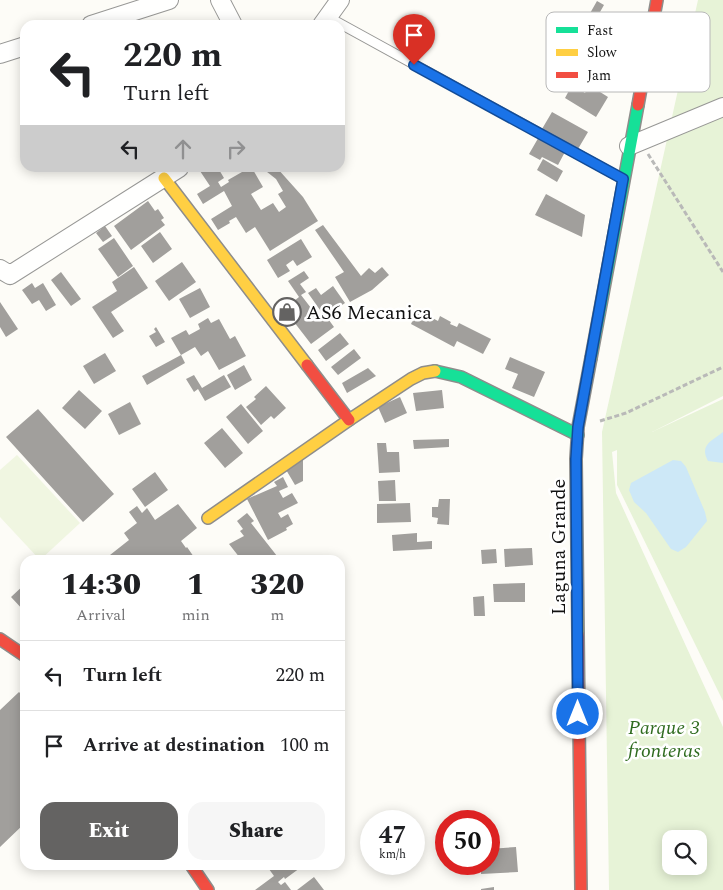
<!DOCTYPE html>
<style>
:root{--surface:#fff;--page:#f6f6f6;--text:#202124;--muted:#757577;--line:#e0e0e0;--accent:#646362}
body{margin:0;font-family:Spectral,serif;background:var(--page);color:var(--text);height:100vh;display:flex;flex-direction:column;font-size:19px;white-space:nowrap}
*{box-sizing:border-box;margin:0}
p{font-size:16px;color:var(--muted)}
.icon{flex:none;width:28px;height:28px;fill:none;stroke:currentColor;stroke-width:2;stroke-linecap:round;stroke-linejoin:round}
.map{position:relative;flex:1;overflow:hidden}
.drawer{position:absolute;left:20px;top:555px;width:325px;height:315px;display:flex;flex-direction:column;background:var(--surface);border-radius:15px;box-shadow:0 2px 12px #0003}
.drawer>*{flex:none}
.banner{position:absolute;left:20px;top:20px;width:325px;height:152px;border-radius:15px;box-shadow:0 2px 12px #0003;background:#fff;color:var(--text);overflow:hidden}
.controls{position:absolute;left:662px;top:830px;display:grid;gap:10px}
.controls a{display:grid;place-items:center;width:45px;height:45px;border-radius:10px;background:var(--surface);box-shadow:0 2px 12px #0003;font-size:25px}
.speed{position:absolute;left:360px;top:810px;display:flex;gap:10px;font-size:25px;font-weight:700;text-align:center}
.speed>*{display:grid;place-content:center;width:65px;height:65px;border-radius:50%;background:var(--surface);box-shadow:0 2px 12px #0003;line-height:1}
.speed small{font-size:12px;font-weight:400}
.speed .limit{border:8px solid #d22;background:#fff;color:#111}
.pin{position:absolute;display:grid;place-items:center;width:42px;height:42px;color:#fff;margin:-51px -21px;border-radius:50% 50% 50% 0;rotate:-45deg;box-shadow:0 0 5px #0007}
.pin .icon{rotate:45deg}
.me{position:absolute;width:55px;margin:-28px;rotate:0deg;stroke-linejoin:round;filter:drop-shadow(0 0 4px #0008)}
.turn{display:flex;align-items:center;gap:18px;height:105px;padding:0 20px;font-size:22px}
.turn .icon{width:65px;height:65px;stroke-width:2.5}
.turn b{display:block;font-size:35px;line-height:42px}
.lanes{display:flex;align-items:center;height:48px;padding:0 20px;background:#0003;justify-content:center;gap:25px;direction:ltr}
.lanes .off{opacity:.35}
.eta{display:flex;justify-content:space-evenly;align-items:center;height:85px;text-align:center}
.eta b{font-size:30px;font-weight:800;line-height:35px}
.cta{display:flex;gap:10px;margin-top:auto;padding:10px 20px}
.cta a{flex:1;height:58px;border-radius:15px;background:var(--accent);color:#fff;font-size:20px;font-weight:800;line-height:58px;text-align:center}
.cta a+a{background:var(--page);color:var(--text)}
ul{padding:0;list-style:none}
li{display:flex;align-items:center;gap:15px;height:70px;padding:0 20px;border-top:1px solid var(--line)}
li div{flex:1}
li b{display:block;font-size:19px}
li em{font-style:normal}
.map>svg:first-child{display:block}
</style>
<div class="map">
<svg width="723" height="890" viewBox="0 0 723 890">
<rect width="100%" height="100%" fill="#fdfcf7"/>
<path fill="#e7f3d7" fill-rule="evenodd" d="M 698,0 L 723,0 L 723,396 L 652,432 L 723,399 L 723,701 L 617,485 L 617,450 L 612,452 L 616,493 L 723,727 L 723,890 L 609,890 L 602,432 ZM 671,839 L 699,839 L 699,866 L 671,866 Z"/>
<path fill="#f0f6e1" d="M 17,455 L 80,523 L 40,560 L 0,517 L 0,470 Z"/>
<path fill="#cde8f7" d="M 723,432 L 723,463 L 708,461 C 699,445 712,441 723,432 Z
M 673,460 L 681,461 L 686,467 L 705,512 L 707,521 L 686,547 L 678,552 L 671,549 L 646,513 L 634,502 L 629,490 L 631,483 Z"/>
<path fill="#a19f9c" d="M 597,1 L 604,5 L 596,19 L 589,15 Z
M 572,85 L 585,93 L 589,85 L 608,97 L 596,117 L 565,98 Z
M 552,112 L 588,132 L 578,149 L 542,129 Z
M 540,135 L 566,150 L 558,165 L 542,157 L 540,160 L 529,154 Z
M 543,159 L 563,171 L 557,182 L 537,170 Z
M 198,168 L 218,168 L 224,178 L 218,182 L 221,187 L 229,182 L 228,180 L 249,168 L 252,168 L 263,187 L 251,194 L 261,210 L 273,203 L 279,212 L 286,207 L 278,194 L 283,191 L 276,179 L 262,168 L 277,168 L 303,197 L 318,221 L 270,251 L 255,227 L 246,233 L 236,217 L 229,221 L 230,223 L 218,230 L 211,219 L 232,206 L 224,191 L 203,204 L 197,194 L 210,186 Z
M 546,194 L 585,215 L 582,237 L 535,215 Z
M 148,201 L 155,211 L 158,209 L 164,218 L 161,220 L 165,225 L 131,250 L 114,226 Z
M 323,225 L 361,276 L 369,268 L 375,273 L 382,267 L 389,275 L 372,290 L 350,302 L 335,277 L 344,272 L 315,230 Z
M 105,226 L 112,236 L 103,242 L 96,233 Z
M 160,232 L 172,249 L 153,263 L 141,246 Z
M 114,238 L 133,266 L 118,277 L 98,249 Z
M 301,239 L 312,257 L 297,266 L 293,260 L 286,265 L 290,271 L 278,278 L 267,260 Z
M 182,262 L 196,282 L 169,301 L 155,281 Z
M 134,267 L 148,288 L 111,312 L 124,331 L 113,338 L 92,307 L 117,291 L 112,282 Z
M 304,271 L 309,278 L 300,284 L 306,292 L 301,295 L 321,321 L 326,317 L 325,317 L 308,293 L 316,288 L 321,295 L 333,286 L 345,303 L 326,316 L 334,327 L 311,344 L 284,309 L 299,297 L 288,281 Z
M 61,272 L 81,299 L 71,306 L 51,280 Z
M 32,283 L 35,288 L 43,283 L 56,305 L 46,311 L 39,300 L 32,304 L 22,290 Z
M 200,288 L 210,307 L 190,318 L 179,299 Z
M 0,302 L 18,329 L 6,337 L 0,327 Z
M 418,309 L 424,312 L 423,313 L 438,321 L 440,316 L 451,322 L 450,324 L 457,327 L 459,323 L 491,339 L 483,354 L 457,341 L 454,347 L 411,324 Z
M 208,318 L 211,323 L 219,319 L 230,339 L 235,336 L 246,356 L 219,370 L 208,351 L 201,356 L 195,347 L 181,355 L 171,338 L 186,330 L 189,335 L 200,329 L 198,324 Z
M 156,327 L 165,342 L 156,347 L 149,336 L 156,332 L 154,329 Z
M 340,333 L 349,344 L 326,361 L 318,350 Z
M 354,349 L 361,358 L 338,375 L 331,367 Z
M 105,353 L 116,371 L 94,384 L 83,366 Z
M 181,355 L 185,363 L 147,385 L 142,376 Z
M 510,357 L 545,372 L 534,397 L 512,388 L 518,374 L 505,369 Z
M 244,365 L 252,380 L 235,390 L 227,375 Z
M 368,368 L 376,376 L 347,393 L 342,383 Z
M 194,375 L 202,388 L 224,375 L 231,387 L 205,401 L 198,389 L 194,392 L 186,379 Z
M 266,386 L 286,408 L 274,419 L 271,416 L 261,425 L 246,407 L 256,399 L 254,397 Z
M 79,390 L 102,411 L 85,429 L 62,408 Z
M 442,390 L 444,408 L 416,411 L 413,393 Z
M 400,397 L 407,413 L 385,423 L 378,407 Z
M 130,402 L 141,424 L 119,435 L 108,414 Z
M 241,404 L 263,431 L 248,444 L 226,417 Z
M 38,409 L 114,494 L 83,522 L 6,437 Z
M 222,428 L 243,453 L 225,468 L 204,443 Z
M 449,439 L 449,447 L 414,449 L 413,440 Z
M 377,443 L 386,443 L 387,452 L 399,452 L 400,472 L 379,473 Z
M 303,458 L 303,481 L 295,485 L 285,468 Z
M 155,472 L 168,490 L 145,507 L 132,489 Z
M 283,477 L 288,487 L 279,491 L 283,498 L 292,493 L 298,503 L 278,513 L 281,518 L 288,514 L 293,524 L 286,528 L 287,530 L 268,540 L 247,499 L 277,486 L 274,482 Z
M 395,480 L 396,501 L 379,501 L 378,481 Z
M 439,499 L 450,499 L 449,525 L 437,524 L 438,518 L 432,517 L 432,507 L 438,507 Z
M 410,503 L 411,522 L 377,523 L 377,504 Z
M 178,504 L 197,528 L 181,541 L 186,548 L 187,547 L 196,560 L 113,560 L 110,555 L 129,540 L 124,533 L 137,523 L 129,512 L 137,506 L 142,513 L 147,508 L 155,520 Z
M 247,513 L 254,521 L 251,523 L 277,556 L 262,558 L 240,558 L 229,544 L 244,536 L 240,531 L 243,529 L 237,521 Z
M 417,533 L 417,542 L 432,541 L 432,549 L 393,551 L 392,535 Z
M 532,548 L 533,565 L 505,567 L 504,549 Z
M 496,549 L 497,563 L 482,564 L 481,550 Z
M 525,583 L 525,602 L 494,602 L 493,584 Z
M 25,584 L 25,612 L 11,597 Z
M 484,596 L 485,616 L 474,616 L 473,597 Z
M 19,692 L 25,698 L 25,823 L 0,847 L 0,710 Z
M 516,847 L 518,872 L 481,874 L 481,864 L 489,864 L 489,849 Z
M 266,865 L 297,865 L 300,868 L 285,879 L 284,877 L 278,882 L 281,885 L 285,882 L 291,890 L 255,890 L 274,876 Z
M 314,877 L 324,890 L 297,890 Z
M 494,887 L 494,890 L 481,890 L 481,889 Z"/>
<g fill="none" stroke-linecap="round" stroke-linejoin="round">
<defs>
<path id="lane" d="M 328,17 L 623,179"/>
<path id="street" d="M 220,0 L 233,25
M 91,25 L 169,0
M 322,25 L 340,0
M 0,54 L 25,46
M 629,146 L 723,107
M 0,269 L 10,275 L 179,168"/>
<path id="fast" d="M 591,358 L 638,105
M 435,371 L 461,377 L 578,435"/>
<path id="slow" d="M 164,178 L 307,365
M 208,518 L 349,420 L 411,379 L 423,373 L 435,371
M 578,634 L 576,459 L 578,427 L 591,358"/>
<path id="jam" d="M 638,105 L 657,0
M 307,365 L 349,420
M 578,634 L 581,890
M 0,639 L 25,656
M 191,865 L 208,890"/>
</defs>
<use href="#lane" stroke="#979795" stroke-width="11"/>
<use href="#street" stroke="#979795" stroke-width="20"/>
<use href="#fast" stroke="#8e8d8b" stroke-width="14"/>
<use href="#slow" stroke="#8e8d8b" stroke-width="14"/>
<use href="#jam" stroke="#8e8d8b" stroke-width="14"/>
<path stroke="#b9b9b8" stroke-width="3" stroke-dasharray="5 2.5" stroke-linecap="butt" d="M 648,154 L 723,272
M 600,421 L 626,413 L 723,367"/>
<use href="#lane" stroke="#fffffe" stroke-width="9"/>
<use href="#street" stroke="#fffffe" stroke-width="18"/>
<use href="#fast" stroke="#16e098" stroke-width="11"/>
<use href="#slow" stroke="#ffcf43" stroke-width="11"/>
<use href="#jam" stroke="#f24e42" stroke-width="11"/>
</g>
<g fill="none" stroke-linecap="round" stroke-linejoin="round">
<defs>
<path id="route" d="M 414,65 L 623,179 L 578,427 L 576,459 L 578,714"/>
</defs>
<use href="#route" stroke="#114b97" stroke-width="12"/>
<use href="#route" stroke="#1a73e8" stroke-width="9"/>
</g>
<defs>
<symbol id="shop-ring" viewBox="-11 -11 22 22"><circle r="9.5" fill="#fff" stroke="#646362" stroke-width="1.5"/><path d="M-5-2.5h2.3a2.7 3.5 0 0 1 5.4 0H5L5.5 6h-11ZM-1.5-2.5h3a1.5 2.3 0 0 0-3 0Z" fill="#646362"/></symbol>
</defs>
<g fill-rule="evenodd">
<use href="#shop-ring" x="271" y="296" width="32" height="32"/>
</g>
<g text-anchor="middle" stroke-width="5" stroke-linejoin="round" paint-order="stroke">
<g font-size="20" fill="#111" stroke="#fff" text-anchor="start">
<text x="306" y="319">AS6 Mecanica</text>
</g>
<g font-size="20" fill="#111" stroke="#fff">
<text transform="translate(558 547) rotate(-90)" y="7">Laguna Grande</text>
</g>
<g font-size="20" font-style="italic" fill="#2f6b1f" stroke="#fff">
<text x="664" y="734">Parque 3<tspan x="664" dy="23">fronteras</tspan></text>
</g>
</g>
<rect x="546" y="12" width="164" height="80" rx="8" fill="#fff" stroke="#b8b8b8" stroke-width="1"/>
<rect x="556" y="27" width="22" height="6" fill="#16e098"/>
<rect x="556" y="49" width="22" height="7" fill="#ffcf43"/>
<rect x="556" y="72" width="22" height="6" fill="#f24e42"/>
<g font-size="14" fill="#111">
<text x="587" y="35">Fast</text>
<text x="587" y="57">Slow</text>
<text x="587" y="80">Jam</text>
</g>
</svg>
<div class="controls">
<a><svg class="icon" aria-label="search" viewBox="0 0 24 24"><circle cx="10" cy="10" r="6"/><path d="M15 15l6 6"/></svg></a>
</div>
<div class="speed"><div>47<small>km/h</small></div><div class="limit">50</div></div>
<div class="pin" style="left:414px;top:65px;background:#d93025"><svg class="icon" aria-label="arrive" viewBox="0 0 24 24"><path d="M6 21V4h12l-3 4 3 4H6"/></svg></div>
<svg class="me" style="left:578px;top:714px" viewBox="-20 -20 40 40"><circle r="17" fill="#1a73e8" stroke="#fff" stroke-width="3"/><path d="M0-11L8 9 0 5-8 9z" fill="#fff"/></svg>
<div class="banner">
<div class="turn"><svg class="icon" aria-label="left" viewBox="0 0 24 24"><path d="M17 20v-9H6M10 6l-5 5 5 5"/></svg><div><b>220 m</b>Turn left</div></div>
<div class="lanes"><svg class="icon" aria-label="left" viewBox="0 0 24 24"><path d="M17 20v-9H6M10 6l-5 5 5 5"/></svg><svg class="icon off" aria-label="ahead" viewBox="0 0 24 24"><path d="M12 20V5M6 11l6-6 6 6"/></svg><svg class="icon off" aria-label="right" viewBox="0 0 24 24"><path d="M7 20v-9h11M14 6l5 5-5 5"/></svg></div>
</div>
<section class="drawer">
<div class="eta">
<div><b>14:30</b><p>Arrival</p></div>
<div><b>1</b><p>min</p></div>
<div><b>320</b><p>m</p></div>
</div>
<ul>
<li><svg class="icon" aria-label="left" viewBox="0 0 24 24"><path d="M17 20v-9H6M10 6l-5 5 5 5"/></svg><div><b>Turn left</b></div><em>220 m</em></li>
<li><svg class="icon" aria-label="arrive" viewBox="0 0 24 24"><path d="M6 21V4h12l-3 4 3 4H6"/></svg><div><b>Arrive at destination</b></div><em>100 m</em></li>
</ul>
<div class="cta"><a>Exit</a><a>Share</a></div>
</section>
</div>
